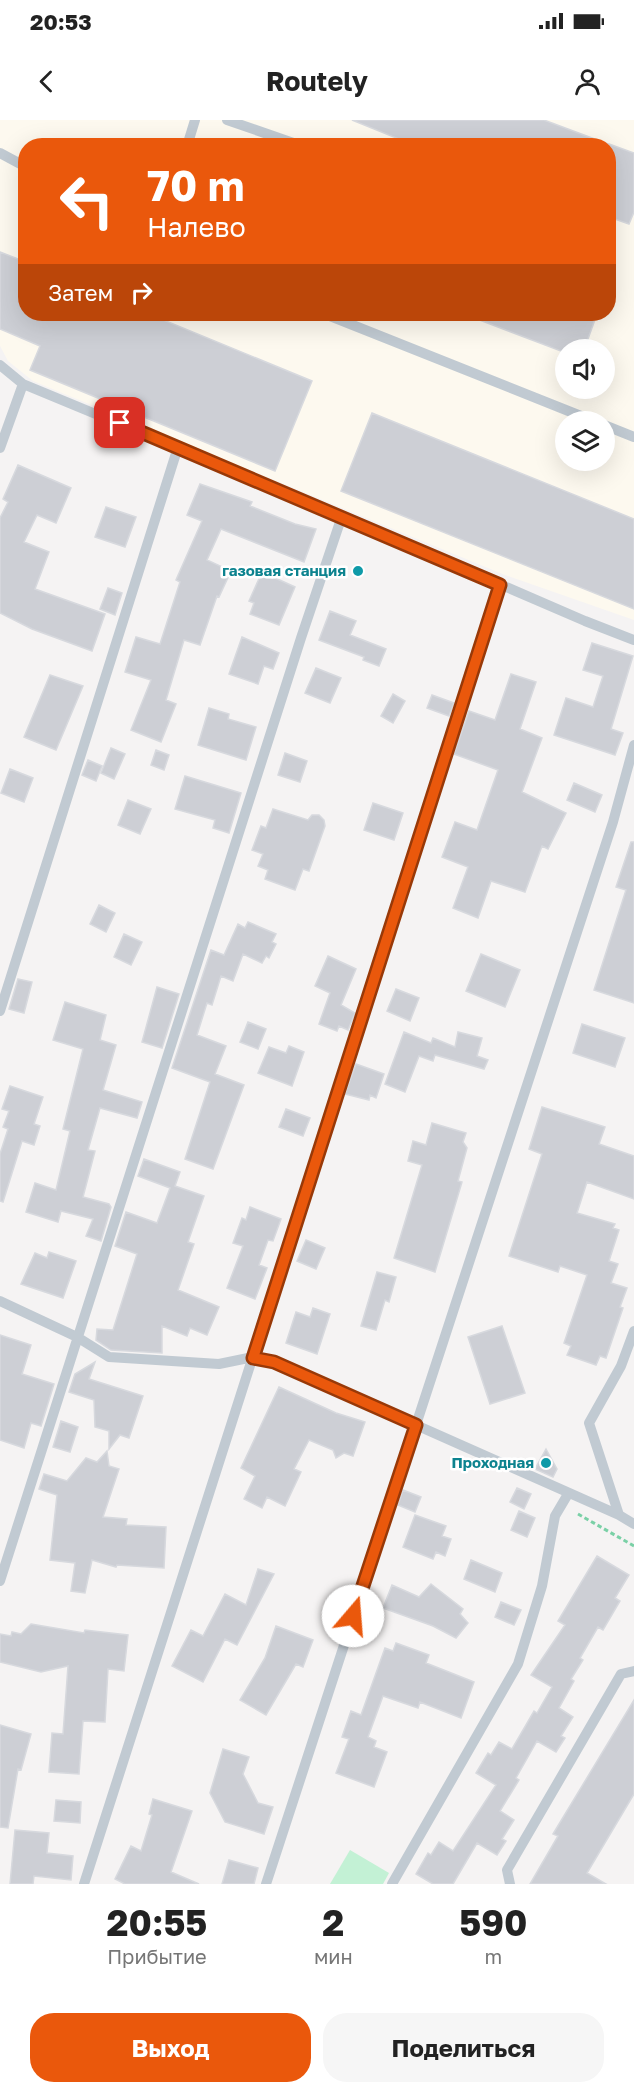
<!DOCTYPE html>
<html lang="ru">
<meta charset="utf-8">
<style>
:root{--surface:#fff;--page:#f6f6f6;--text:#222;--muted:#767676;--accent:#ea580c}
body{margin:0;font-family:"Golos Text",sans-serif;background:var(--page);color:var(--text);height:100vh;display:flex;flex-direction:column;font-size:22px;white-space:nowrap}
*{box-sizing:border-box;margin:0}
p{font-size:20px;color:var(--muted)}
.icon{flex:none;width:33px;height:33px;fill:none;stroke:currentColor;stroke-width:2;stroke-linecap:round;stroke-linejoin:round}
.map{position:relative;height:1764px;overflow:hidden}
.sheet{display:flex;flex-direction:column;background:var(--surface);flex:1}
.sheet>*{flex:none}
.banner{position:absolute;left:18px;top:18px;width:598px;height:183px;border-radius:24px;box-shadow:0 6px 24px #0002;background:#ea580c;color:#fff;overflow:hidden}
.fabs{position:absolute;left:555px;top:219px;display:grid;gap:12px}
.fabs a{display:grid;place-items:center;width:60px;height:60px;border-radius:50%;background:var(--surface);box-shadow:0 6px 24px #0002;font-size:30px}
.pin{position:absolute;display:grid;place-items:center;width:51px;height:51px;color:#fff;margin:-26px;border-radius:12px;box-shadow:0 3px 9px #0006}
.me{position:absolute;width:66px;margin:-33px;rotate:18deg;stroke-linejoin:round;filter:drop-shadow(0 0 4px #0008)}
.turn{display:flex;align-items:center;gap:21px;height:126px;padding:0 30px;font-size:27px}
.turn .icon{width:78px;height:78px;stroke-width:2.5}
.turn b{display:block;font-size:42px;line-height:51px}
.then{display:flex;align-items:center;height:57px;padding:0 30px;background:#0003;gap:12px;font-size:22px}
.eta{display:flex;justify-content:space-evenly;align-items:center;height:102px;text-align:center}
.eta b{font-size:36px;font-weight:700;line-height:42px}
.button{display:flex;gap:12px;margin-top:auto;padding:12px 30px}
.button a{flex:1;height:69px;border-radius:24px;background:var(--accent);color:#fff;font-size:24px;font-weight:700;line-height:69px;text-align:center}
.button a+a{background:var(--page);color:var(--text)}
.status{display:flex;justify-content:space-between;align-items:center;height:42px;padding:0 30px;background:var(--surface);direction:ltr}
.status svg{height:16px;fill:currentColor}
header{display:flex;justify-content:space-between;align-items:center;height:78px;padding:0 30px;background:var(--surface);font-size:27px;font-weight:700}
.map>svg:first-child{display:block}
</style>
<div class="status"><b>20:53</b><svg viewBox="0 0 49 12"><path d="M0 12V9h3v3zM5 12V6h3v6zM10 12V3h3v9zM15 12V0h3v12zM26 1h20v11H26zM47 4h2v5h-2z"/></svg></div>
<header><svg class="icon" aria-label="back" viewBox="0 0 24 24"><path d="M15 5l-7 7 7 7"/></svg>Routely<svg class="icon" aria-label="person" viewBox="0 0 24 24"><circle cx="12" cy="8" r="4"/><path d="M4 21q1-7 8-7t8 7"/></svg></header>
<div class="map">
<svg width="634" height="1764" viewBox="0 0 634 1764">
<rect width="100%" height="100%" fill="#f5f3f3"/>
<path fill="#fdf9ef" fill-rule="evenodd" d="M 0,0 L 634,0 L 634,500 L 505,455 L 33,261 L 8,241 L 0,226 ZM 26,26 L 609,26 L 609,194 L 26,194 ZM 566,230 L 604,230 L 604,268 L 566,268 ZM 566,302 L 604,302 L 604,340 L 566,340 Z"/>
<path fill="#c3f1d5" d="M 350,1730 L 389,1753 L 383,1764 L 330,1764 Z"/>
<path fill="#cdcfd5" stroke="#d7d9de" stroke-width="1.5" d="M 352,0 L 544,0 L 608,24 L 416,26 Z
M 609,24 L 634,33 L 634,92 L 629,104 L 609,97 Z
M 0,132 L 26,142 L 26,194 L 149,194 L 312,261 L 275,351 L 30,250 L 40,226 L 0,209 Z
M 464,194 L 597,194 L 584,230 L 566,230 L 566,233 Z
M 372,293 L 634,399 L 634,489 L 341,371 Z
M 18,345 L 71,368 L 56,403 L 37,395 L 24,422 L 49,432 L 35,469 L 105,494 L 92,531 L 32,509 L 0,493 L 0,398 L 8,382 L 3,379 Z
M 200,364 L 252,382 L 250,386 L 295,404 L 316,409 L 304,442 L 221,409 L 207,440 L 231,451 L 219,477 L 217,476 L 200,525 L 184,520 L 166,580 L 176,584 L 161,622 L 131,610 L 151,560 L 125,552 L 136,517 L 160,524 L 180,462 L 176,460 L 202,401 L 187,395 Z
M 106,387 L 136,397 L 125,427 L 95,417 Z
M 262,452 L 295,467 L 279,505 L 250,494 L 254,483 L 249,481 Z
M 108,468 L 122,473 L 115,495 L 100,489 Z
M 330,491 L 356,501 L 350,515 L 386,529 L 379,546 L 363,540 L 364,537 L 319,520 Z
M 242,517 L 279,533 L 273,549 L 264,546 L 258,564 L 229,554 Z
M 592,523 L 633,536 L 611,609 L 623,613 L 615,635 L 554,615 L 566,578 L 593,587 L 603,556 L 583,550 Z
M 316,548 L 341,558 L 330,583 L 305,573 Z
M 511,554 L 536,562 L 520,609 L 542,618 L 522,672 L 566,693 L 548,729 L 542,726 L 525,772 L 491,761 L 478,798 L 453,788 L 468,747 L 442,737 L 455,702 L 477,710 L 498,650 L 454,634 L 469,591 L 495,600 Z
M 50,555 L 83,566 L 56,630 L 24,617 Z
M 393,574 L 405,581 L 393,603 L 381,596 Z
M 432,575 L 454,583 L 449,596 L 427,588 Z
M 209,588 L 229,594 L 228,599 L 256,607 L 246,640 L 198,625 Z
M 111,628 L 125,634 L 114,659 L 101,653 Z
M 156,630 L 169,635 L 164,650 L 151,645 Z
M 285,633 L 307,641 L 300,662 L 278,655 Z
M 88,640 L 102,646 L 96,661 L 82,655 Z
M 10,649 L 33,658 L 24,682 L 1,673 Z
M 185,656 L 241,673 L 229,713 L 213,708 L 215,700 L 175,689 Z
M 574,663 L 602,675 L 595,692 L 567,680 Z
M 128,680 L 151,689 L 140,714 L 118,705 Z
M 373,683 L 403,693 L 394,720 L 364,710 Z
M 273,689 L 308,700 L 312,695 L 319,695 L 324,700 L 325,706 L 309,751 L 303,749 L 295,770 L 265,759 L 268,750 L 258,746 L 263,734 L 252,730 L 261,706 L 266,708 Z
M 631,722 L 634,722 L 634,883 L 594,870 L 626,770 L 616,767 Z
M 99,785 L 115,793 L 106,812 L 90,804 Z
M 248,802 L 276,814 L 272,822 L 276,824 L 269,838 L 266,836 L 262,843 L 243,834 L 233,861 L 221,856 L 212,885 L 207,883 L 197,915 L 226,926 L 215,954 L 244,965 L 213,1049 L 185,1039 L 210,962 L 172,948 L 211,830 L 224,835 L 238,804 L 245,808 Z
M 124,814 L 142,822 L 131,845 L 114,837 Z
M 481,834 L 520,850 L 505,887 L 466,871 Z
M 328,836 L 356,849 L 341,885 L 355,893 L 348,910 L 339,906 L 337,911 L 319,904 L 330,873 L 315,866 Z
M 18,859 L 32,862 L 24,893 L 9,889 Z
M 157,867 L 179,874 L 162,928 L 142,922 Z
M 396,869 L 419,878 L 410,901 L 387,891 Z
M 65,882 L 106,895 L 100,920 L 116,925 L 103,970 L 142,982 L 137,998 L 100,988 L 88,1030 L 95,1031 L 83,1077 L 109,1084 L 111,1087 L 101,1121 L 86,1116 L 93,1099 L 61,1091 L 58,1102 L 26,1092 L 35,1063 L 56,1070 L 70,1011 L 63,1009 L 83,929 L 53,920 Z
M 248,902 L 266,909 L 258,929 L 240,922 Z
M 582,904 L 625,918 L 615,947 L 573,933 Z
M 404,912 L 431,923 L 433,918 L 455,927 L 458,912 L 482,918 L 477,936 L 488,940 L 484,949 L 435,935 L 433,941 L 419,936 L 405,972 L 385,964 Z
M 289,926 L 304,932 L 292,966 L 258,953 L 269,927 L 286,933 Z
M 356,944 L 384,954 L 376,978 L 370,975 L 369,980 L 345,974 Z
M 10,966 L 43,977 L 34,1004 L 40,1006 L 34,1025 L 22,1021 L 3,1082 L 0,1081 L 0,1034 L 8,1009 L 3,1007 L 9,991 L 2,989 Z
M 542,987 L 605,1007 L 599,1024 L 634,1036 L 634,1079 L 587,1062 L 577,1093 L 615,1104 L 613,1108 L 619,1110 L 609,1141 L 618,1144 L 611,1163 L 627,1168 L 620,1187 L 623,1188 L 606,1238 L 600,1236 L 596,1245 L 567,1235 L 571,1226 L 564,1223 L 587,1155 L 560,1146 L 558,1152 L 509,1136 L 542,1034 L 529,1029 Z
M 286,989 L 310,998 L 303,1016 L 279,1007 Z
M 432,1003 L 466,1013 L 463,1022 L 467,1028 L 458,1061 L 462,1062 L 435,1152 L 394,1138 L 422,1045 L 408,1041 L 413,1021 L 426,1025 Z
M 144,1039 L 180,1052 L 175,1066 L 204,1076 L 188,1122 L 194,1124 L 178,1170 L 219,1187 L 207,1215 L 190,1208 L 187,1216 L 162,1206 L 162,1233 L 111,1230 L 96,1220 L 97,1209 L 113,1210 L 137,1134 L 115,1126 L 126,1092 L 157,1103 L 170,1068 L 138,1056 Z
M 250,1087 L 281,1099 L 273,1121 L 268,1120 L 259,1145 L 267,1148 L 255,1179 L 227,1168 L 243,1126 L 233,1123 L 242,1098 L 246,1100 Z
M 306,1120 L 325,1128 L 316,1149 L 297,1141 Z
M 49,1132 L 76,1141 L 63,1178 L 21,1164 L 35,1133 L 47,1138 Z
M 377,1152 L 396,1157 L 389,1182 L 385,1180 L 376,1210 L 361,1206 Z
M 313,1188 L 330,1194 L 317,1234 L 286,1223 L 296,1192 L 310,1197 Z
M 502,1206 L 525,1273 L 490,1284 L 468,1217 Z
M 0,1215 L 31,1225 L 22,1254 L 54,1264 L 41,1306 L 31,1303 L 24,1328 L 0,1320 Z
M 95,1242 L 89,1259 L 143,1276 L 129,1318 L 120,1315 L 109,1329 L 109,1311 L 95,1307 L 94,1280 L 69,1272 L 75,1254 Z
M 279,1267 L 336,1293 L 365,1302 L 353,1336 L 344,1333 L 336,1338 L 333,1330 L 309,1320 L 294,1349 L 301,1352 L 285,1386 L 267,1377 L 262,1388 L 244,1379 L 255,1356 L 241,1348 Z
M 61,1301 L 78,1307 L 70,1332 L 53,1327 Z
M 546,1329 L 557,1349 L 553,1357 L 535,1349 Z
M 107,1331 L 109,1346 L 119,1349 L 103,1397 L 127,1399 L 126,1405 L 166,1407 L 164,1448 L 117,1445 L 116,1447 L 92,1440 L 85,1473 L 71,1471 L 75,1443 L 50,1440 L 57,1375 L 39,1369 L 44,1354 L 67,1361 L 86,1338 L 97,1342 Z
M 517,1368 L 531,1374 L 524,1389 L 510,1382 Z
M 403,1370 L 421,1377 L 415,1392 L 398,1385 Z
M 519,1391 L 535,1398 L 527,1417 L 511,1410 Z
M 415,1395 L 446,1406 L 442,1416 L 451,1419 L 445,1436 L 436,1432 L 433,1439 L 403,1427 Z
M 597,1436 L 629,1455 L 615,1478 L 620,1481 L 603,1510 L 598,1507 L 580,1538 L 583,1540 L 571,1559 L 574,1561 L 559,1588 L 573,1597 L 561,1616 L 565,1618 L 556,1632 L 537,1621 L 516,1658 L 519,1660 L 500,1691 L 514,1700 L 502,1719 L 506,1721 L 497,1735 L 477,1723 L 453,1764 L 433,1764 L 416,1754 L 428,1733 L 431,1735 L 439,1722 L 453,1731 L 496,1665 L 476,1653 L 488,1633 L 491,1635 L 499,1622 L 512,1629 L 534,1591 L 537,1593 L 552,1567 L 531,1555 L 565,1505 L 558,1501 Z
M 471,1440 L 502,1453 L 495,1472 L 464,1459 Z
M 258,1449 L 274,1454 L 237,1525 L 225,1519 L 203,1562 L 172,1546 L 191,1510 L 203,1516 L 225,1474 L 246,1485 Z
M 431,1464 L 463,1489 L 460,1494 L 468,1503 L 456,1518 L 433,1506 L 383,1488 L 392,1465 L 419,1477 Z
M 501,1482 L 521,1490 L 514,1505 L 495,1497 Z
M 31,1504 L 84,1513 L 85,1510 L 128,1515 L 124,1551 L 108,1549 L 105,1602 L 83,1601 L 79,1654 L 49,1652 L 52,1613 L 63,1614 L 68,1546 L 41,1552 L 0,1542 L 0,1514 L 11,1516 L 12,1512 L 21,1514 Z
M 276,1506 L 313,1520 L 303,1547 L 296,1544 L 266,1595 L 240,1580 L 265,1538 Z
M 396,1523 L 429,1535 L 426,1543 L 474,1562 L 461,1598 L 420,1582 L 418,1588 L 383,1576 L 368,1617 L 376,1621 L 374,1627 L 387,1632 L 374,1667 L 336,1653 L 349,1619 L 342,1617 L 351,1591 L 361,1595 L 385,1528 L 393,1531 Z
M 634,1580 L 634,1674 L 587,1753 L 606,1764 L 530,1764 L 558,1716 L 553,1714 Z
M 0,1605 L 31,1614 L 21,1650 L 18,1649 L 8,1708 L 0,1707 Z
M 223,1629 L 249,1637 L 243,1654 L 258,1683 L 273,1687 L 264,1714 L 225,1702 L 210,1673 Z
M 153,1679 L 192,1691 L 171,1752 L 199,1764 L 125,1764 L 115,1759 L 131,1726 L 141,1731 L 152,1695 L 149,1694 Z
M 56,1680 L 81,1682 L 80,1703 L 54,1701 Z
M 15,1710 L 49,1713 L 47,1733 L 73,1736 L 71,1760 L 34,1756 L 33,1764 L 10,1764 Z
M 229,1740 L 258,1748 L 254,1764 L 222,1764 Z"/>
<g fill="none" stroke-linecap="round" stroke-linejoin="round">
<path stroke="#7ad0a6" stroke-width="3" stroke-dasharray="4.5 3" stroke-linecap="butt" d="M 578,1394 L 634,1426"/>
<path stroke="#c1cad2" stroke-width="10" d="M 227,0 L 302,26
M 187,26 L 195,0
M 0,33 L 26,47
M 325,194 L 596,302
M 0,245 L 23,264 L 342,396 L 585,501 L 634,520
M 604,305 L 634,317
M 0,328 L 23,264
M 0,891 L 178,327
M 0,1181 L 77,1217 L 109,1237 L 219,1244 L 253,1237 L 274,1242 L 619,1395 L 634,1404
M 619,1395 L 589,1303 L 621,1246 L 634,1211
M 0,1461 L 301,518 L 342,396
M 84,1764 L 500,465
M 266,1764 L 613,702 L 634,625
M 392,1764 L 518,1544 L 542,1466 L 555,1396 L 568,1374
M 510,1764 L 507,1750 L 621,1554 L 634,1551"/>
</g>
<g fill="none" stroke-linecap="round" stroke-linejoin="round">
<defs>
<path id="route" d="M 120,303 L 500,465 L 253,1238 L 274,1242 L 416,1305 L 353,1496"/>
</defs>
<use href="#route" stroke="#983908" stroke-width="15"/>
<use href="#route" stroke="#ea580c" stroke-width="10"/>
</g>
<g fill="#0f9aa8" stroke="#fff" stroke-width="2">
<circle cx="358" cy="451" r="6"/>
<circle cx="546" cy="1343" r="6"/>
</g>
<g text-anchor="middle" stroke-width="5" stroke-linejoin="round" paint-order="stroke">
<g font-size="15" font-weight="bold" fill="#0d838f" stroke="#fff" text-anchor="end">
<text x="346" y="456">газовая станция</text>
<text x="534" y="1348">Проходная</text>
</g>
</g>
</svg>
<div class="fabs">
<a><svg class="icon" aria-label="sound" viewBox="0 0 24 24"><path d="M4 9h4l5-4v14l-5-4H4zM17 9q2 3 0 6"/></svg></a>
<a><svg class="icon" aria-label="layers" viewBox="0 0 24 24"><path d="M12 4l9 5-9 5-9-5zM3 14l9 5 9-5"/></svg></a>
</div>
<div class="pin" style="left:120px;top:303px;background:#d93025"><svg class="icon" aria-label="arrive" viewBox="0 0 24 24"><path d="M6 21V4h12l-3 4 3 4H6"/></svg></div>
<svg class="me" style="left:353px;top:1496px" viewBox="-20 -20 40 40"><circle r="19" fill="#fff"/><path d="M0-13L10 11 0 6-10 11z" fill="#ea580c"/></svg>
<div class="banner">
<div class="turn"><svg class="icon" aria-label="left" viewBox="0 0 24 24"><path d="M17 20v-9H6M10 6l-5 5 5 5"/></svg><div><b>70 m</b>Налево</div></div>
<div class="then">Затем<svg class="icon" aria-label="right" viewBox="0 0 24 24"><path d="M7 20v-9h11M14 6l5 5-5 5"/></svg></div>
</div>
</div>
<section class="sheet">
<div class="eta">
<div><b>20:55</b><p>Прибытие</p></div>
<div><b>2</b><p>мин</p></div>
<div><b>590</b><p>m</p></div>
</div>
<div class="button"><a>Выход</a><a>Поделиться</a></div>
</section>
